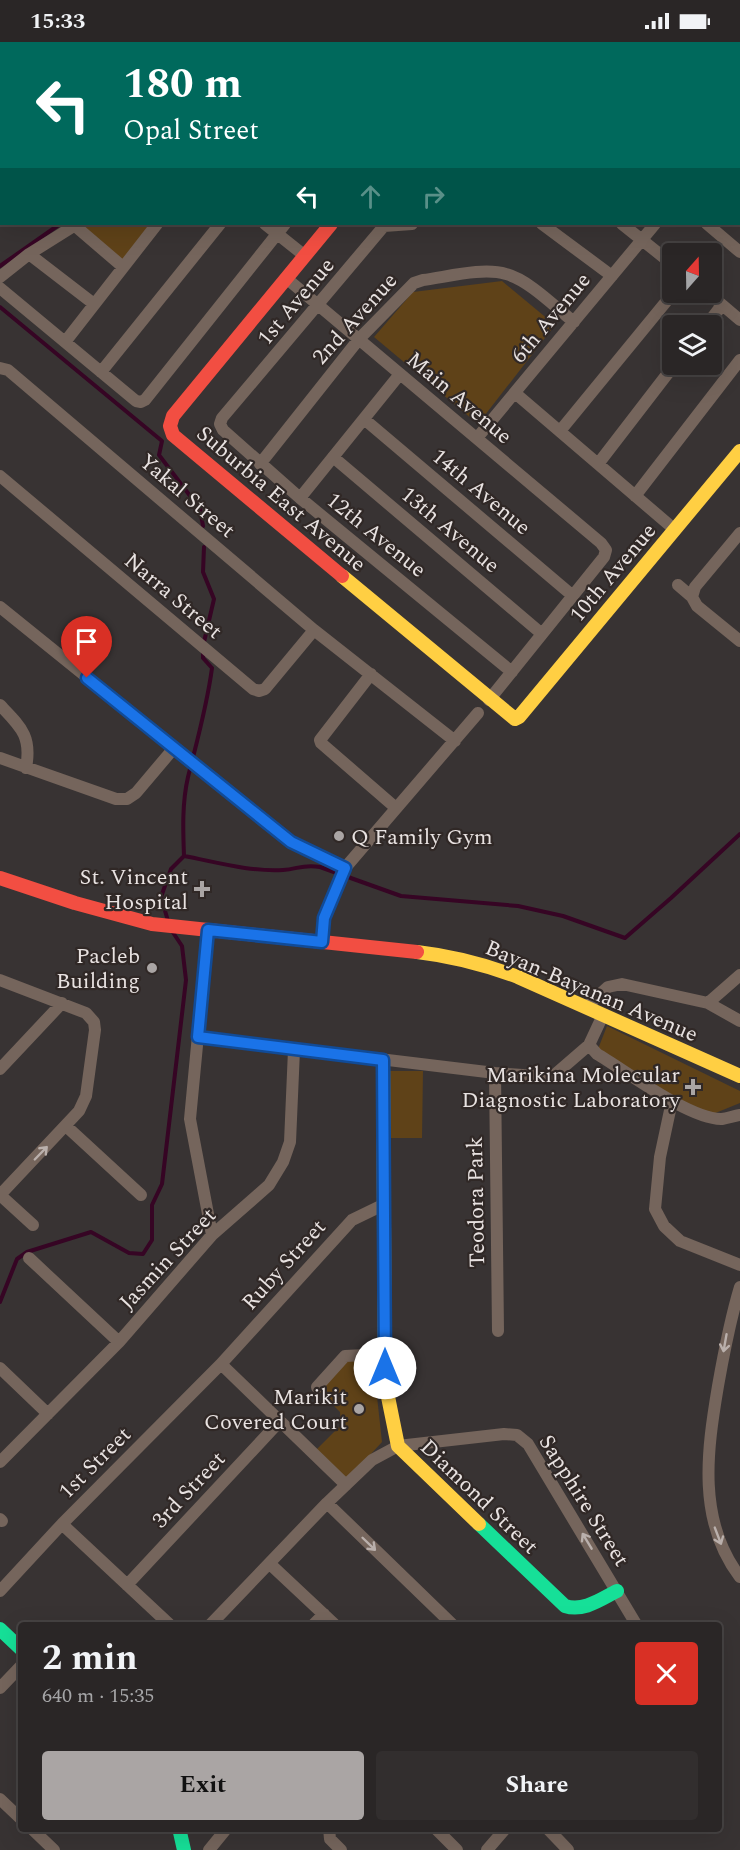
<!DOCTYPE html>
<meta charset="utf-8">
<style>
:root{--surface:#2a2626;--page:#322e2e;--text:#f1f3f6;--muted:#a5a5a7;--line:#464343;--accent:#aaa5a4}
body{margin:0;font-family:Spectral,serif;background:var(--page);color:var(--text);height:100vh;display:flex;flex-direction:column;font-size:22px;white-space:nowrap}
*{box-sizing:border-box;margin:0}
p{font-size:20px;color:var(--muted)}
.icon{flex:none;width:33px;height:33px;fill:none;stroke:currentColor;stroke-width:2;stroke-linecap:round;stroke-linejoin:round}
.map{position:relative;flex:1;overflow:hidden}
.side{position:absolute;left:18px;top:1580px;width:704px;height:210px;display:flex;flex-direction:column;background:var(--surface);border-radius:6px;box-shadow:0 6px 24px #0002,0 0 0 2px var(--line)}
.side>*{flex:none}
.hud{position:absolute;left:0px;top:0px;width:741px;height:183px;box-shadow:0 6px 24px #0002,0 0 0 2px var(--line);background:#00695c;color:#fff;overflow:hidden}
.needle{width:39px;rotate:20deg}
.fabs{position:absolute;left:662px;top:201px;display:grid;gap:12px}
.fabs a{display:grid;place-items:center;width:60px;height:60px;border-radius:6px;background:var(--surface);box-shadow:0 6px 24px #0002,0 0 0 2px var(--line);font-size:30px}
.pin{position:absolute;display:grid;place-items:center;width:51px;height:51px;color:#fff;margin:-62px -26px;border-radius:50% 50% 50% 0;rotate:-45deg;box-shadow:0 0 6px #0007}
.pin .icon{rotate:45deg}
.me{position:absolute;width:66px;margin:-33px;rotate:0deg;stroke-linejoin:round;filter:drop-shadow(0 0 4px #0008)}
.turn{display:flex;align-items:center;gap:21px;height:126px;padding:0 24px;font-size:27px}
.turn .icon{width:78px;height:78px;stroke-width:2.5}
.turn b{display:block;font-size:42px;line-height:51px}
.lanes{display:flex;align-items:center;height:57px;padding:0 24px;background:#0003;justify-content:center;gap:30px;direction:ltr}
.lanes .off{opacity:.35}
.round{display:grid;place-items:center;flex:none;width:63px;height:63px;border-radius:6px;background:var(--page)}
.overview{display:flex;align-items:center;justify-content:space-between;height:102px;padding:0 24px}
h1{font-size:36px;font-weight:700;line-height:45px}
.cta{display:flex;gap:12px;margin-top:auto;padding:12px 24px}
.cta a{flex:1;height:69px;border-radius:6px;background:var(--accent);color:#111;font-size:24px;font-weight:700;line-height:69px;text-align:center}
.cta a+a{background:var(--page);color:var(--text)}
.status{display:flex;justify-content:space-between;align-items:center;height:42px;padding:0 30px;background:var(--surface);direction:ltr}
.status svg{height:16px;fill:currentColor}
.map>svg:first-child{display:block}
</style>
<div class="status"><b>15:33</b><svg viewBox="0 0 49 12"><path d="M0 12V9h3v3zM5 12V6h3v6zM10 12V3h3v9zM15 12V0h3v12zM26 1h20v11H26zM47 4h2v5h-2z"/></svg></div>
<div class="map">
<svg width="740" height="1808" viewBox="0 0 740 1808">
<rect width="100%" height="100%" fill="#383333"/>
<path fill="#5f4218" d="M 86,182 L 154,182 L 123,221 L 81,184 Z
M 502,239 L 555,283 L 478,382 L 374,295 L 413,250 Z
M 607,984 L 740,1049 L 740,1061 L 713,1072 L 674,1056 L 598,1007 Z
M 389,1029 L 423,1029 L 422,1096 L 389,1096 Z
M 373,1318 L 382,1400 L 346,1439 L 314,1410 L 341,1383 L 340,1370 L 319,1349 L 348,1319 Z"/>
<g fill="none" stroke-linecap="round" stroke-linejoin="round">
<path stroke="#360524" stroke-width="4" d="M 0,224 L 60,182
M 0,265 L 162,399 L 159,413 L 200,467 L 203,484
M 204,600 L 214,557 L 203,530 L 204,505
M 184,814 C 183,788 182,761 188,735 C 197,699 207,664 212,626 L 203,616 L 203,611
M 168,879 L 161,855 L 171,827 L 184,814 C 216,820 250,830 283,828 C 298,827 303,822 320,825 L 401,854 L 518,864 L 563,874 L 625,896 L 671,856 L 740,792
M 0,1260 L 17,1217 L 27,1210 L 91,1190 L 129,1211 L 143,1212 L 152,1198 L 152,1163 L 162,1142 L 186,938 L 182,904 L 172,889"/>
<path stroke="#75655c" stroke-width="12" d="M 308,0 L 308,2
M 87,2 L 88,0
M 420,2 L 420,0
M 0,88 L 2,90
M 265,182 L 305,214
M 412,182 L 384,184 L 222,376 L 220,382 L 223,388 L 300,456 L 512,630
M 542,182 L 612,234
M 622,182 L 672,222
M 707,182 L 740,210
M 74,183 L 123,225
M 29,212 L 94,262
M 0,235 L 29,212 L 77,182
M 286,236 L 601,501 L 606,508 L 604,515 L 489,658
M 0,246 L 136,359 L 141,360 L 145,358 L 285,182
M 707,250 L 740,278
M 706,284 L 722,263
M 65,300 L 157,182
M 0,326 L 8,328 L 314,588 L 455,699
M 101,330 L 220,182
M 515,351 L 674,487
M 364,377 L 573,554
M 560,389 L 674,250
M 477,396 L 655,182
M 333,415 L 542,592
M 260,422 L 359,297 L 414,241 L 423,238 C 447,235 483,225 506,232 C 529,238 555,265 574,280
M 598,422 L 675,322
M 0,434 L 253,647 L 259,649 L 265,647 L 314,588
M 635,454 L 740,318
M 300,456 L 400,332
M 678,543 L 692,555 L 697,564 L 740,599
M 692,555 L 695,545 L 740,491
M 0,565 L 291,800 L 345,826
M 371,632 L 320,698 L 321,701 L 396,766
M 0,663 C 21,685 32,694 26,726
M 0,716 L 116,757 L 127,757 L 136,751 L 174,706
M 208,888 L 190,1077 L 212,1193
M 322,900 L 324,876 L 345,826 L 478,671
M 0,938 L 86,971 L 94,980 L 95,988 L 86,1054 L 79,1069 L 0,1153
M 708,961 L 740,933
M 586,965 L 608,945 L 622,942 L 708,961 L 740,979
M 198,995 L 495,1031 L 552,1035 L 589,1003 L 603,973
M 589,1003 L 597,1012 C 626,1029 690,1078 722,1077 C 728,1076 734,1074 740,1073
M 0,1027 L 62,961
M 495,1031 L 498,1289
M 672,1059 L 660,1115 L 655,1167 L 664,1184 L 680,1199 L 740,1223
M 66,1084 L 141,1153
M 0,1153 L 33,1183
M 29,1216 L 119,1300
M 740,1245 C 730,1278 724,1310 718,1344 C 707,1409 697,1479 740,1535
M 221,1322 L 346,1443
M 0,1326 L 48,1372
M 317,1345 L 345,1314 L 385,1312
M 0,1420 L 119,1300 L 212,1193 L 269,1143 L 283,1120 L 290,1100 L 294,1008
M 327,1461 L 452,1582
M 0,1477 L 2,1479
M 62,1482 L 169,1582
M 270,1522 L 334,1582
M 127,1543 L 280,1379
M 0,1549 L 62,1482 L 221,1322 L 352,1178 L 385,1162
M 211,1582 L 327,1461 L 372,1418 L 398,1404 L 504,1392 L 517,1393 L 528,1402 L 636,1582
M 314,1582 L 324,1572
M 0,1646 L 21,1624
M 0,1757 L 21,1777
M 31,1786 L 54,1808
M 329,1786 L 330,1797 L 341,1808
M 435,1786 L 457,1808
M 547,1786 L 568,1808
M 209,1808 L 227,1786
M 487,1808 L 506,1786"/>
<path stroke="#16e098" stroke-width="14" d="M 0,140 L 2,139
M 479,1482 L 565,1564 C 584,1570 601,1557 617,1549
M 0,1587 L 21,1607
M 179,1786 L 184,1808"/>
<path stroke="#ffcf43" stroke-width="14" d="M 538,2 L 543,0
M 342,534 L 515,677 L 519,675 L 740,409
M 417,910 C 452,914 486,923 518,935 L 740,1034
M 383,1018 L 385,1340 L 398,1404 L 479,1482"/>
<path stroke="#f24e42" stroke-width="14" d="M 331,182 L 173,374 L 170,384 L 173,393 L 342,534
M 0,836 L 75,861 L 152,882 L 417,910"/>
</g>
<defs><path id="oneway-shaft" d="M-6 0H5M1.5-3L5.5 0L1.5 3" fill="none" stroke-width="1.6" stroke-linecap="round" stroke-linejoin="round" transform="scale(1.5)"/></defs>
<g stroke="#bab0ac">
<use href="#oneway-shaft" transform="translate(41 1111) rotate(-46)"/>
<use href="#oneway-shaft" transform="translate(725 1301) rotate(100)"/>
<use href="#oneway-shaft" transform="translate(718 1494) rotate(69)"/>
<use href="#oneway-shaft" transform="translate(587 1499) rotate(-121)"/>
<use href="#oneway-shaft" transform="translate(369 1502) rotate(44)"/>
</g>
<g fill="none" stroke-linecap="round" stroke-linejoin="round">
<defs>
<path id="route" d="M 87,636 L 291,800 L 345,826 L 324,876 L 322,900 L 208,888 L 198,995 L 383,1018 L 385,1326"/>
</defs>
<use href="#route" stroke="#114b97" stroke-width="15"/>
<use href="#route" stroke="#1a73e8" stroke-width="10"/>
</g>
<g fill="#aaa5a4" stroke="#302826" stroke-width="2">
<circle cx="339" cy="794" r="6"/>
<path d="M199 838h6v6h6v6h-6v6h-6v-6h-6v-6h6z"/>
<circle cx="152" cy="926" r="6"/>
<path d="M690 1036h6v6h6v6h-6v6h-6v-6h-6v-6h6z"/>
<circle cx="359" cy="1367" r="6"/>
</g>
<g text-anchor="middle" stroke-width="4.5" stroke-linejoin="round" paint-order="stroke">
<g font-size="22" fill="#e8e2e1" stroke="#302826">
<text transform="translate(295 259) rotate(-50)" y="8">1st Avenue</text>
<text transform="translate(550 275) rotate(-50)" y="8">6th Avenue</text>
<text transform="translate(354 276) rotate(-48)" y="8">2nd Avenue</text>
<text transform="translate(460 355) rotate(40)" y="8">Main Avenue</text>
<text transform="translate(482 449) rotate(40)" y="8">14th Avenue</text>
<text transform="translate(188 453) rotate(40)" y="8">Yakal Street</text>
<text transform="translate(282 456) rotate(40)" y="8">Suburbia East Avenue</text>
<text transform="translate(451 487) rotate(40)" y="8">13th Avenue</text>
<text transform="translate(377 492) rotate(39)" y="8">12th Avenue</text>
<text transform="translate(612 530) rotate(-50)" y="8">10th Avenue</text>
<text transform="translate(174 553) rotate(40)" y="8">Narra Street</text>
<text transform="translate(592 948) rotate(23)" y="8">Bayan-Bayanan Avenue</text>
<text transform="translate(475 1160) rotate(-91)" y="8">Teodora Park</text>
<text transform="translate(167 1216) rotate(-47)" y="8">Jasmin Street</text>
<text transform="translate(283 1222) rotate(-48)" y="8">Ruby Street</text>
<text transform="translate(94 1420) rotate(-45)" y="8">1st Street</text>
<text transform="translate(188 1447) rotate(-47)" y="8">3rd Street</text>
<text transform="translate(480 1454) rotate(44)" y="8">Diamond Street</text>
<text transform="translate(585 1458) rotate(58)" y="8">Sapphire Street</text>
</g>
<g font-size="22" fill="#e8e2e1" stroke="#302826" text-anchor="end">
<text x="351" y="802" text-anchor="start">Q Family Gym</text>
<text x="188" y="842">St. Vincent<tspan x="188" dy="25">Hospital</tspan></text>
<text x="140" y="921">Pacleb<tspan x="140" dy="25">Building</tspan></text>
<text x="680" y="1040">Marikina Molecular<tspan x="680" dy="25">Diagnostic Laboratory</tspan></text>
<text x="347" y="1362">Marikit<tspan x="347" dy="25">Covered Court</tspan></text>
</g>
</g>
</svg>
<div class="fabs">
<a><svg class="needle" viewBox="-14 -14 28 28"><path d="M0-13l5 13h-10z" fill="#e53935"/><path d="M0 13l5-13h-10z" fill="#a5a5a7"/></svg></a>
<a><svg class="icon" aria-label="layers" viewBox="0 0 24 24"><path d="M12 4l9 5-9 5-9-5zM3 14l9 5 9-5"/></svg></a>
</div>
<div class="pin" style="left:87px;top:636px;background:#d93025"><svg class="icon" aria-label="arrive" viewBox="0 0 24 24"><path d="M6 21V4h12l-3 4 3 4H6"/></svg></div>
<svg class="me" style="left:385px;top:1326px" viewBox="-20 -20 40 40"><circle r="19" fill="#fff"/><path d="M0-13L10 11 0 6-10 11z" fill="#1a73e8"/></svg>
<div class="hud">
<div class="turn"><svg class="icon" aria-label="left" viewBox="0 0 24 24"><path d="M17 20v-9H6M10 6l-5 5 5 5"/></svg><div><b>180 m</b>Opal Street</div></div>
<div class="lanes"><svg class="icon" aria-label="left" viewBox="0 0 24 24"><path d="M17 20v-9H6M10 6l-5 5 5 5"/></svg><svg class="icon off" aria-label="ahead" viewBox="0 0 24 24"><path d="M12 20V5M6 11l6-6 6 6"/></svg><svg class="icon off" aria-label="right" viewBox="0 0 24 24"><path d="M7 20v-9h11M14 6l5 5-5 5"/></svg></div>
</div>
<section class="side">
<div class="overview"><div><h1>2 min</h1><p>640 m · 15:35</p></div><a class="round" style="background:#d93025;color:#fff"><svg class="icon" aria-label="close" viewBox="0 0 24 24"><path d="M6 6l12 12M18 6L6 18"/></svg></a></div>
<div class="cta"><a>Exit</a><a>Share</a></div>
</section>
</div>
